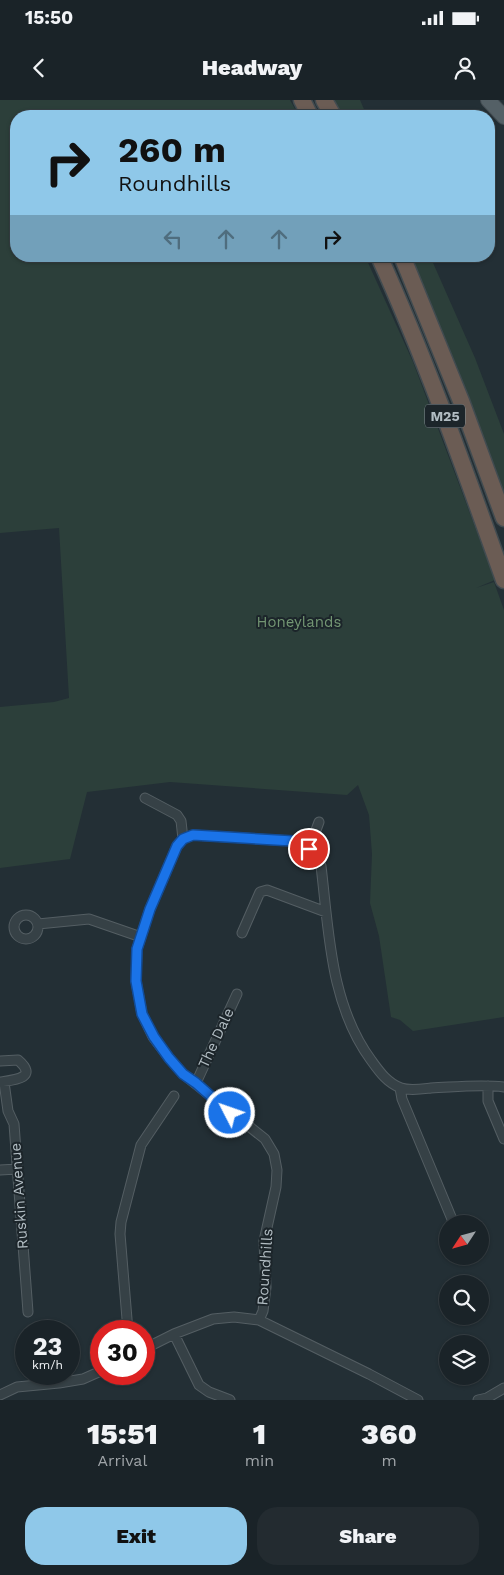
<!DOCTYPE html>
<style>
:root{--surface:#1a2328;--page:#232b30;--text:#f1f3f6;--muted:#9fa4a8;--line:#384045;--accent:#8fc8e9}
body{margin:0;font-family:"Work Sans",sans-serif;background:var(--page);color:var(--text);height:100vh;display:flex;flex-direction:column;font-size:19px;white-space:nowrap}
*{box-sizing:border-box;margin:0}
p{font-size:16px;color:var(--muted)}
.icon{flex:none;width:28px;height:28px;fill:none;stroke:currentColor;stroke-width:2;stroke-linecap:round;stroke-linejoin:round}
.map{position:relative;height:1300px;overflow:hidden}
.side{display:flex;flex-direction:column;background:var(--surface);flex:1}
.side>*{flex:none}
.top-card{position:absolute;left:10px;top:10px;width:485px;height:152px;border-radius:20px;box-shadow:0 1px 4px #0004,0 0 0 1px var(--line);background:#8fc8e9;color:#111;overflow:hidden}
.needle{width:32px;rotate:234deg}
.tools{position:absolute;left:439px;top:1115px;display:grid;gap:10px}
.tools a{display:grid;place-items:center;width:50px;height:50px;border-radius:50%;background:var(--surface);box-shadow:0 1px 4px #0004,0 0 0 1px var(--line);font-size:25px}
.speed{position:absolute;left:15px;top:1220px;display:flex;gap:10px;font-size:25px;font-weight:700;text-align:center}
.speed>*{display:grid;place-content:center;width:65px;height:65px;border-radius:50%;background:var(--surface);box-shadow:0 1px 4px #0004,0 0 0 1px var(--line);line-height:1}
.speed small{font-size:12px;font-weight:400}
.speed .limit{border:8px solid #d22;background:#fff;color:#111}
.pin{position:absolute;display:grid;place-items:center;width:42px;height:42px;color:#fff;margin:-21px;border:2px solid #fff;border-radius:50%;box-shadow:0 1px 5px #0007}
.me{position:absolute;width:55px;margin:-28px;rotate:311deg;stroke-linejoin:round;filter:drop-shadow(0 0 4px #0008)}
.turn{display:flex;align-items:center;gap:18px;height:105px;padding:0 25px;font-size:22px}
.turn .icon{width:65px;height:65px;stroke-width:2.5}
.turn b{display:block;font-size:35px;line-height:42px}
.lanes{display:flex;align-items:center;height:48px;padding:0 25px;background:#0003;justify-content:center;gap:25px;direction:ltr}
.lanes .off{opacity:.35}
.eta{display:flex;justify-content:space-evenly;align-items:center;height:85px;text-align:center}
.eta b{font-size:30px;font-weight:800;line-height:35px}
.cta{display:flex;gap:10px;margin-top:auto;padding:10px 25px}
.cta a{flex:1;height:58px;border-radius:20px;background:var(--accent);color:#111;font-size:20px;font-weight:800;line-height:58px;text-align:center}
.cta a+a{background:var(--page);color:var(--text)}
.status{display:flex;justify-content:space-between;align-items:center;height:35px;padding:0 25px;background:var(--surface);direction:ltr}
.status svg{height:14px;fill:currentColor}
header{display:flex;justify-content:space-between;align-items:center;height:65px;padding:0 25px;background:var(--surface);font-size:22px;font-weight:800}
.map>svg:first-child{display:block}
</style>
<div class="status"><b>15:50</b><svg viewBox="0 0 49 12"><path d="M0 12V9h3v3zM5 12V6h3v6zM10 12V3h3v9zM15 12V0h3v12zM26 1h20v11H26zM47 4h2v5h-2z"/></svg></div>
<header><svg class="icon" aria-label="back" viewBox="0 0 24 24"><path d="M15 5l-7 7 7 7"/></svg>Headway<svg class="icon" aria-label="person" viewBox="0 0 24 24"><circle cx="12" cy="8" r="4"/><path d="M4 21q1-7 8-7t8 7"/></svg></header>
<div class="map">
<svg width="504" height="1300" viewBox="0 0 504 1300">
<rect width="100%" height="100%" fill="#232f35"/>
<path fill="#2c3f3a" d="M 0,0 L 290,0 L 299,16 L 16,16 L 16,156 L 365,156 L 413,262 L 495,480 L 476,488 L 494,482 L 504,510 L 504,917 L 413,931 L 400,920 L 391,917 L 379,836 L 370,803 L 372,754 L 369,715 L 358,685 L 347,695 L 170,682 L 87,692 L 70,759 L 0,768 L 0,607 L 54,602 L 69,598 L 59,428 L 0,433 Z
M 333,0 L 360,0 L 367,16 L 342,16 Z
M 412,156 L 430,156 L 475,258 L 504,334 L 504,395 L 457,267 L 414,166 Z"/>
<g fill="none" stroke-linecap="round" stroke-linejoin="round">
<defs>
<path id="minor" d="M 145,698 L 177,715 L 181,721 L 183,739
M 309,749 L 319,722
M14 827a12 12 0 1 1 24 0a12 12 0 1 1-24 0Z
M 38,824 L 89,819 L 141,837
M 242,833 L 260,792 L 267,790 L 326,812
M 0,961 L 18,960 C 39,978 14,980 0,982
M 4,982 L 8,1011 L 14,1024 L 28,1212
M 196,983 L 237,894
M 488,986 L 488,1001 L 504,1039
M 400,988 L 402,999 L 454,1124
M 0,1070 L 17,1069
M 259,1220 L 263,1211 L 266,1187 L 264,1141 L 276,1087 L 277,1070 L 274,1054 L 265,1039 L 183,974 L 169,958 L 153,937 L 142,914 L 136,881 L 137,849 L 150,809 L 177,746 L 183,739 L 193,735 L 293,741 C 308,746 315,750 321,766 C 329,832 330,904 371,960 C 379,971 387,983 401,988 C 410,991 422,989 431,988 C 455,987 480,984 504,987
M 128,1231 L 120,1134 L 121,1122 L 141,1045 L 174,996
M 174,1234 L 199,1285 L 209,1292 L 230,1300
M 144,1249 L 174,1234 L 213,1219 L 234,1217 L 259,1220 L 369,1274 L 418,1300
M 0,1295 L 17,1287 L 59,1283 L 83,1279 L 101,1271
M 478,1300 L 487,1298 L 504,1288"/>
<path id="primary" d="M 488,0 L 504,17"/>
<path id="motorway" d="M 302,0 L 310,16
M 324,0 L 333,16
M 379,156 C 427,262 465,371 504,480
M 402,156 L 461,301 L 504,418"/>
</defs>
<use href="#minor" stroke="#545e63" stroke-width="11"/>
<use href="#primary" stroke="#434c52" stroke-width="16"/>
<use href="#motorway" stroke="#414b50" stroke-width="19"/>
<use href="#minor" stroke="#364146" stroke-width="9"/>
<use href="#primary" stroke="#546066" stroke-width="14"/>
<use href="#motorway" stroke="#6b5c54" stroke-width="16"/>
</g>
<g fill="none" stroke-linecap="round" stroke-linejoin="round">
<defs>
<path id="route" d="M 230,1013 L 196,983 L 183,974 L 169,958 L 154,937 L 142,914 L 136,881 L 137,849 L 150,809 L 177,746 L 183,739 L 193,735 L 293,741 L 305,745 L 309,749"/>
</defs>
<use href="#route" stroke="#114b97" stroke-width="12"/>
<use href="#route" stroke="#1a73e8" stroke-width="9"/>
</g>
<g text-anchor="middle" stroke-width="4" stroke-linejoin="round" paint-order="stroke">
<rect fill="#1c252a" stroke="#848f94" stroke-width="1" x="425" y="304.5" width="40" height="23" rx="4"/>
<g font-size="14" font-weight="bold" fill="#b1bcc2">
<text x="445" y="321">M25</text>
</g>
<g font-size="15" fill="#739673" stroke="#1c252a">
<text x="299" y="527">Honeylands</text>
</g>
<g font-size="15" fill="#b1bcc2" stroke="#1c252a">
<text transform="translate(216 938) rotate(-65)" y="5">The Dale</text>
<text transform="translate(19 1096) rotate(-94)" y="5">Ruskin Avenue</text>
<text transform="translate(265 1167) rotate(-86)" y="5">Roundhills</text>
</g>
</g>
</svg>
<div class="tools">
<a><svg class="needle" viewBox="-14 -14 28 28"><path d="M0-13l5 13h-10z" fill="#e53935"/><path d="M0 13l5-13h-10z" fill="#9fa4a8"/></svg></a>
<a><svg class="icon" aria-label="search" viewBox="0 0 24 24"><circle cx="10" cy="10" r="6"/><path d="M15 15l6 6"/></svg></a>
<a><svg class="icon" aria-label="layers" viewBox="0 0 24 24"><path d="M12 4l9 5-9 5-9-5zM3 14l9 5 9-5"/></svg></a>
</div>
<div class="speed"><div>23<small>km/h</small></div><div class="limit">30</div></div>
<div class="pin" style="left:309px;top:749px;background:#d93025"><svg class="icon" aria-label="arrive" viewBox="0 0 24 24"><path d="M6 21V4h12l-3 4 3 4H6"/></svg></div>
<svg class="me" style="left:230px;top:1013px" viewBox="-20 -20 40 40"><circle r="17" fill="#1a73e8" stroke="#fff" stroke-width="3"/><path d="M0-11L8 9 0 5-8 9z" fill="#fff"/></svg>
<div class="top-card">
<div class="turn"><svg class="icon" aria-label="right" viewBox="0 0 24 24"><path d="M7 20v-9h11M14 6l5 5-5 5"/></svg><div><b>260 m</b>Roundhills</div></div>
<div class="lanes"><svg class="icon off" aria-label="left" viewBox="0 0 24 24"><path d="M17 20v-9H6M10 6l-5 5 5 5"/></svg><svg class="icon off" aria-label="ahead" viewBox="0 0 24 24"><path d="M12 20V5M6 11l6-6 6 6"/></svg><svg class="icon off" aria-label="ahead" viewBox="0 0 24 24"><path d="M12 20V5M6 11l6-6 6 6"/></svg><svg class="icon" aria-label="right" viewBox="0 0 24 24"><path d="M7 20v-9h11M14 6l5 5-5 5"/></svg></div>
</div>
</div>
<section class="side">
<div class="eta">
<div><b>15:51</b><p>Arrival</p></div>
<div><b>1</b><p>min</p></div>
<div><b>360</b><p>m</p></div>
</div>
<div class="cta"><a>Exit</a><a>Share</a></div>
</section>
